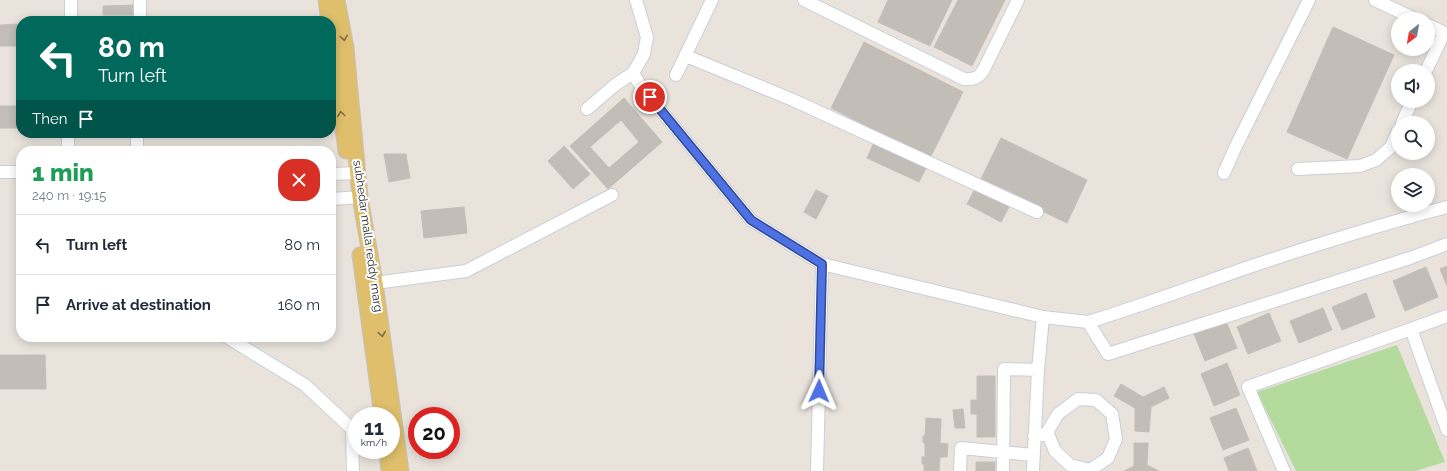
<!DOCTYPE html>
<meta charset="utf-8">
<style>
:root{--surface:#fff;--page:#f6f6f7;--text:#1f2937;--muted:#747a83;--line:#e0e1e3}
body{margin:0;font-family:Raleway,sans-serif;background:var(--page);color:var(--text);height:100vh;display:flex;flex-direction:column;font-size:15px;white-space:nowrap}
*{box-sizing:border-box;margin:0}
p{font-size:13px;color:var(--muted)}
.icon{flex:none;width:22px;height:22px;fill:none;stroke:currentColor;stroke-width:2;stroke-linecap:round;stroke-linejoin:round}
.map{position:relative;flex:1;overflow:hidden}
.panel{position:absolute;left:16px;top:146px;width:320px;height:196px;display:flex;flex-direction:column;background:var(--surface);border-radius:16px;box-shadow:0 2px 10px #0003}
.panel>*{flex:none}
.banner{position:absolute;left:16px;top:16px;width:320px;height:122px;border-radius:16px;box-shadow:0 2px 10px #0003;background:#00695c;color:#fff;overflow:hidden}
.needle{width:26px;rotate:211deg}
.controls{position:absolute;left:1391px;top:12px;display:grid;gap:8px}
.controls a{display:grid;place-items:center;width:44px;height:44px;border-radius:50%;background:var(--surface);box-shadow:0 2px 10px #0003;font-size:20px}
.speed{position:absolute;left:348px;top:407px;display:flex;gap:8px;font-size:20px;font-weight:700;text-align:center}
.speed>*{display:grid;place-content:center;width:52px;height:52px;border-radius:50%;background:var(--surface);box-shadow:0 2px 10px #0003;line-height:1}
.speed small{font-size:10px;font-weight:400}
.speed .limit{border:6px solid #d22;background:#fff;color:#111}
.pin{position:absolute;display:grid;place-items:center;width:34px;height:34px;color:#fff;margin:-17px;border:2px solid #fff;border-radius:50%;box-shadow:0 1px 4px #0007}
.me{position:absolute;width:44px;margin:-22px;rotate:1deg;stroke-linejoin:round;filter:drop-shadow(0 0 3px #0008)}
.turn{display:flex;align-items:center;gap:14px;height:84px;padding:0 16px;font-size:18px}
.turn .icon{width:52px;height:52px;stroke-width:2.5}
.turn b{display:block;font-size:28px;line-height:34px}
.then{display:flex;align-items:center;height:38px;padding:0 16px;background:#0003;gap:8px;font-size:15px}
.round{display:grid;place-items:center;flex:none;width:42px;height:42px;border-radius:16px;background:var(--page)}
.headline{display:flex;align-items:center;justify-content:space-between;height:68px;padding:0 16px}
h1{font-size:24px;font-weight:800;line-height:30px;color:#1e9e55}
ul{padding:0;list-style:none}
li{display:flex;align-items:center;gap:12px;height:60px;padding:0 16px;border-top:1px solid var(--line)}
li div{flex:1}
li b{display:block;font-size:15px}
li em{font-style:normal}
.map>svg:first-child{display:block}
</style>
<div class="map">
<svg width="1447" height="471" viewBox="0 0 1447 471">
<rect width="100%" height="100%" fill="#e9e3dc"/>
<path fill="#b5da9e" d="M 1397,345 L 1445,462 L 1415,471 L 1296,471 L 1257,392 Z"/>
<path fill="#c2beb7" stroke="#c4bfb6" fill-rule="evenodd" d="M 888,0 L 952,0 L 930,46 L 878,22 Z
M 958,0 L 1005,0 L 972,66 L 934,47 Z
M 136,5 L 136,15 L 103,15 L 103,6 Z
M 21,24 L 21,46 L 0,46 L 0,25 Z
M 1333,27 L 1394,55 L 1347,159 L 1287,132 Z
M 864,42 L 963,92 L 930,158 L 831,108 Z
M 624,98 L 662,142 L 608,189 L 570,146 ZM 621,120 L 639,142 L 609,168 L 590,147 Z
M 0,106 L 21,106 L 21,128 L 0,128 Z
M 1001,138 L 1087,180 L 1067,223 L 980,181 Z
M 874,142 L 927,166 L 919,182 L 867,158 Z
M 564,146 L 590,174 L 573,189 L 548,161 Z
M 384,154 L 406,154 L 410,178 L 389,182 Z
M 975,189 L 1009,207 L 1001,222 L 967,204 Z
M 816,190 L 828,196 L 816,219 L 804,212 Z
M 464,207 L 467,233 L 424,238 L 421,211 Z
M 1447,266 L 1447,286 L 1440,269 Z
M 1426,267 L 1438,297 L 1405,311 L 1393,281 Z
M 1366,293 L 1375,317 L 1342,330 L 1332,307 Z
M 1323,308 L 1332,330 L 1299,343 L 1290,321 Z
M 1269,313 L 1281,341 L 1248,354 L 1237,327 Z
M 1226,321 L 1237,348 L 1205,361 L 1194,334 Z
M 0,355 L 45,355 L 46,389 L 0,389 Z
M 1227,363 L 1240,395 L 1214,406 L 1201,374 Z
M 977,376 L 995,376 L 995,437 L 977,437 L 977,414 L 971,414 L 971,400 L 977,400 Z
M 1121,384 L 1143,397 L 1164,387 L 1169,398 L 1151,407 L 1149,432 L 1135,431 L 1135,408 L 1114,396 Z
M 1236,408 L 1249,440 L 1223,450 L 1210,418 Z
M 963,409 L 965,428 L 955,428 L 953,410 Z
M 926,418 L 941,419 L 940,443 L 948,444 L 947,457 L 940,457 L 939,471 L 924,471 L 924,464 L 922,464 L 922,457 L 925,457 L 925,443 L 923,443 L 923,436 L 925,436 Z
M 1134,443 L 1148,443 L 1147,465 L 1159,471 L 1124,471 L 1134,466 Z
M 1248,448 L 1257,471 L 1229,471 L 1224,458 Z
M 976,462 L 995,462 L 995,471 L 976,471 Z"/>
<g fill="none" stroke-linecap="round" stroke-linejoin="round">
<defs>
<path id="minor" d="M 804,0 L 964,79 C 973,80 978,78 983,71 L 1018,0
M 1375,0 L 1415,19
M 71,21 L 71,0
M 140,21 L 140,0
M 1428,25 L 1447,34
M 686,56 L 793,100 L 1037,212
M 1426,71 L 1444,33
M 633,73 L 640,85 L 751,220 L 822,264
M 676,75 L 712,0
M 587,109 L 615,85 L 633,73 L 644,54 L 647,37 L 636,0
M 1402,123 L 1412,101
M 68,151 L 68,133
M 137,151 L 137,133
M 1298,169 L 1360,166 L 1376,160 L 1391,147 L 1398,131
M 0,172 L 21,172
M 1224,173 L 1236,146 L 1309,0
M 331,174 L 358,173
M 331,199 L 360,197
M 375,283 L 466,271 L 612,195
M 1088,322 C 1144,305 1199,284 1255,265 C 1318,244 1382,224 1447,207
M 1411,329 L 1447,316
M 227,337 L 305,385 L 352,429 L 353,471
M 1034,436 L 1048,434 L 1055,451 L 1070,465 L 1090,470 L 1108,458 L 1116,439 L 1112,414 L 1096,400 L 1078,399 L 1058,414 L 1046,434
M 817,471 L 822,264 L 1043,317 L 1088,322 L 1108,354 L 1410,258 L 1447,244
M 960,471 L 961,448 L 1033,455
M 1003,471 L 1004,369 L 1038,370
M 1033,471 L 1038,370 L 1043,317
M 1284,471 L 1248,387 L 1411,329 L 1447,430"/>
<path id="major" d="M 326,0 L 329,21
M 337,0 L 346,48 L 360,197 L 375,283 L 401,471
M 331,39 L 346,151
M 360,255 L 382,416
M 387,450 L 389,471"/>
</defs>
<use href="#minor" stroke="#caced9" stroke-width="14"/>
<use href="#major" stroke="#c3c3c3" stroke-width="17"/>
<use href="#minor" stroke="#fff" stroke-width="12"/>
<use href="#major" stroke="#dfbf6b" stroke-width="15"/>
</g>
<defs><path id="oneway-chevron" d="M-2-3.5L2.5 0L-2 3.5" fill="none" stroke-width="1.6" stroke-linecap="round" stroke-linejoin="round"/></defs>
<g stroke="#7b6c47">
<use href="#oneway-chevron" transform="translate(344 38) rotate(80)"/>
<use href="#oneway-chevron" transform="translate(341 114) rotate(-98)"/>
<use href="#oneway-chevron" transform="translate(382 334) rotate(82)"/>
</g>
<g fill="none" stroke-linecap="round" stroke-linejoin="round">
<defs>
<path id="route" d="M 650,97 L 751,220 L 822,264 L 819,391"/>
</defs>
<use href="#route" stroke="#334994" stroke-width="10"/>
<use href="#route" stroke="#4e71e4" stroke-width="7"/>
</g>
<g text-anchor="middle" stroke-width="4" stroke-linejoin="round" paint-order="stroke">
<g font-size="12" fill="#292929" stroke="#fff">
<text transform="translate(368 236) rotate(82)" y="4">subhedar malla reddy marg</text>
</g>
</g>
</svg>
<div class="controls">
<a><svg class="needle" viewBox="-14 -14 28 28"><path d="M0-13l5 13h-10z" fill="#e53935"/><path d="M0 13l5-13h-10z" fill="#747a83"/></svg></a>
<a><svg class="icon" aria-label="sound" viewBox="0 0 24 24"><path d="M4 9h4l5-4v14l-5-4H4zM17 9q2 3 0 6"/></svg></a>
<a><svg class="icon" aria-label="search" viewBox="0 0 24 24"><circle cx="10" cy="10" r="6"/><path d="M15 15l6 6"/></svg></a>
<a><svg class="icon" aria-label="layers" viewBox="0 0 24 24"><path d="M12 4l9 5-9 5-9-5zM3 14l9 5 9-5"/></svg></a>
</div>
<div class="speed"><div>11<small>km/h</small></div><div class="limit">20</div></div>
<div class="pin" style="left:650px;top:97px;background:#d93025"><svg class="icon" aria-label="arrive" viewBox="0 0 24 24"><path d="M6 21V4h12l-3 4 3 4H6"/></svg></div>
<svg class="me" style="left:819px;top:391px" viewBox="-20 -20 40 40"><path d="M0-17L14 15 0 8-14 15z" fill="#4e71e4" stroke="#fff" stroke-width="4"/></svg>
<div class="banner">
<div class="turn"><svg class="icon" aria-label="left" viewBox="0 0 24 24"><path d="M17 20v-9H6M10 6l-5 5 5 5"/></svg><div><b>80 m</b>Turn left</div></div>
<div class="then">Then<svg class="icon" aria-label="arrive" viewBox="0 0 24 24"><path d="M6 21V4h12l-3 4 3 4H6"/></svg></div>
</div>
<section class="panel">
<div class="headline"><div><h1>1 min</h1><p>240 m · 19:15</p></div><a class="round" style="background:#d93025;color:#fff"><svg class="icon" aria-label="close" viewBox="0 0 24 24"><path d="M6 6l12 12M18 6L6 18"/></svg></a></div>
<ul>
<li><svg class="icon" aria-label="left" viewBox="0 0 24 24"><path d="M17 20v-9H6M10 6l-5 5 5 5"/></svg><div><b>Turn left</b></div><em>80 m</em></li>
<li><svg class="icon" aria-label="arrive" viewBox="0 0 24 24"><path d="M6 21V4h12l-3 4 3 4H6"/></svg><div><b>Arrive at destination</b></div><em>160 m</em></li>
</ul>
</section>
</div>
